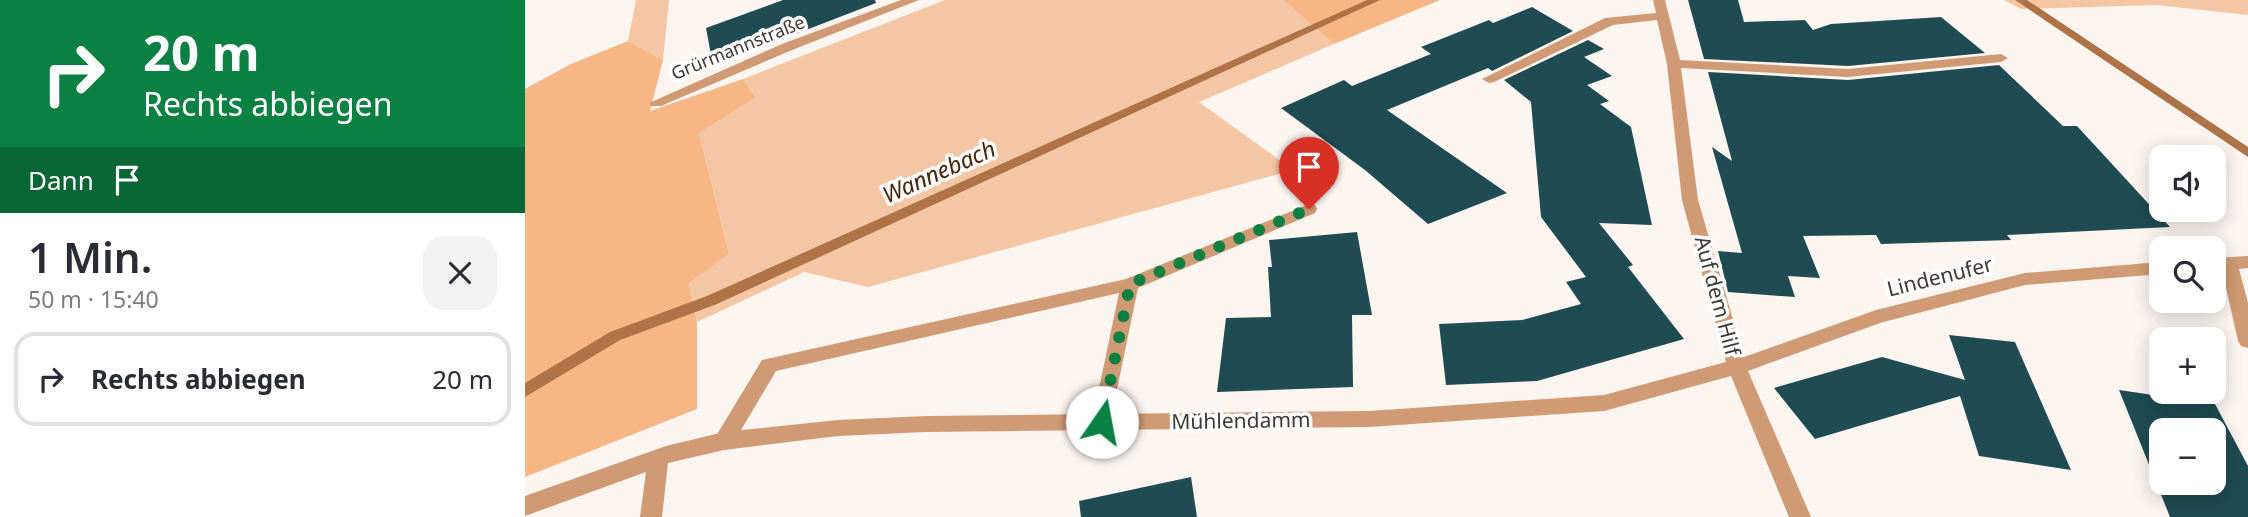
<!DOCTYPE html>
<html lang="de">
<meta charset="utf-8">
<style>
:root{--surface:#fff;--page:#f2f2f3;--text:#2b2b33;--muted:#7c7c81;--line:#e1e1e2}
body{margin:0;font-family:"Noto Sans",sans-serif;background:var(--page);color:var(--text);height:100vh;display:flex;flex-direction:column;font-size:26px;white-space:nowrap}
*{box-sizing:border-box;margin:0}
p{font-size:23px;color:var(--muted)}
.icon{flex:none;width:38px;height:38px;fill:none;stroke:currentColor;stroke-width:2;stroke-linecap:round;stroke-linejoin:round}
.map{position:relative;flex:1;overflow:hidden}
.drawer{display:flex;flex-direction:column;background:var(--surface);width:525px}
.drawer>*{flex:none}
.hud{background:#0b8043;color:#fff;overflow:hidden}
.controls{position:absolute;left:1624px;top:145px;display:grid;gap:14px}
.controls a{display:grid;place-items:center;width:77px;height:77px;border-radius:14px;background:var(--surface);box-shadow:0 4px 18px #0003;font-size:35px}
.pin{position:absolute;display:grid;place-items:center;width:60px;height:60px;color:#fff;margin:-72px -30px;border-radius:50% 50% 50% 0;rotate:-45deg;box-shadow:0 0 7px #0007}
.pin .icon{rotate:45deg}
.me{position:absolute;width:77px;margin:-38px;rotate:12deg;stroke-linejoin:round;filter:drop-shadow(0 0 5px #0008)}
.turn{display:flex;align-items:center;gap:24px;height:147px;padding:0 28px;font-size:32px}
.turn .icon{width:91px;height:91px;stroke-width:2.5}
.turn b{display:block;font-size:49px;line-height:60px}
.then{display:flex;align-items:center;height:66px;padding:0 28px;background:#0003;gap:14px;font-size:26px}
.round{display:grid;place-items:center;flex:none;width:74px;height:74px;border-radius:21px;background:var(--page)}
.summary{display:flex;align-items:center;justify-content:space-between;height:119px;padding:0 28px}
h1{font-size:42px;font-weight:600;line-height:52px}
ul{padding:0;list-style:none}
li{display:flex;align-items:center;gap:21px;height:94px;margin:0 14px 10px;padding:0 14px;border:4px solid var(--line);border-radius:21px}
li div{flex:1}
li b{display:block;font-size:26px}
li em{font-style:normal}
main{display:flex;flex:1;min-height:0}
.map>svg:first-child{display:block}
</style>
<main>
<section class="drawer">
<div class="hud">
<div class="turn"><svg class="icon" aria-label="right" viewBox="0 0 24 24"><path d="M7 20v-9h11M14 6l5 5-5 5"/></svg><div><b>20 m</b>Rechts abbiegen</div></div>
<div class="then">Dann<svg class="icon" aria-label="arrive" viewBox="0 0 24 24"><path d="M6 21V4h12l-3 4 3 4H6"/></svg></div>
</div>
<div class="summary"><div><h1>1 Min.</h1><p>50 m · 15:40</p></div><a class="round"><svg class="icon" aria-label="close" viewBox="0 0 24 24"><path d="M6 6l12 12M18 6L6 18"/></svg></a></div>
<ul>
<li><svg class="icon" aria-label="right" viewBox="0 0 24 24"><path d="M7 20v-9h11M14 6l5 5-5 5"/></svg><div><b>Rechts abbiegen</b></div><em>20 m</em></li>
</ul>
</section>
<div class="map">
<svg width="1723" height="517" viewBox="0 0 1723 517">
<rect width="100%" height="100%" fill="#fdf5f0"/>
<path fill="#f5c6a4" d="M 111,0 L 144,0 L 138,60 L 103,41 Z
M 420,0 L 758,0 L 809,44 L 674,102 L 768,170 L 343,287 L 279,272 L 172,322 L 164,282 L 204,254 L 174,133 L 229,98 L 218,79 Z
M 1479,0 L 1723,0 L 1723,15 L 1632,5 L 1496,9 Z"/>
<path fill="#f7b685" d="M 758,0 L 915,0 L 809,44 Z
M 103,41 L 138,60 L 125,111 L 218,79 L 230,98 L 174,133 L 204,254 L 164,283 L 172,322 L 172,409 L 0,477 L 0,89 L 46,64 Z"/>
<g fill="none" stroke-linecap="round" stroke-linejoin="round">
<path fill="#ae7447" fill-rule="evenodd" d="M 842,0 L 855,0 L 192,304 L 95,340 L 0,397 L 0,383 L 85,332 L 182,296 Z
M 1490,0 L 1502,0 L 1723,147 L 1723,157 Z"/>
</g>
<path fill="#1f4b52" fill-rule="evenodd" d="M 258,0 L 350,0 L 351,3 L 188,66 L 181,28 Z
M 1163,0 L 1213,0 L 1219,22 L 1280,20 L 1288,30 L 1306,24 L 1416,17 L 1460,53 L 1323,66 L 1179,59 Z
M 1007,7 L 1048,31 L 967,71 L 963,68 L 862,110 L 982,193 L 903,224 L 840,170 L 756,108 L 819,80 L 827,86 L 906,54 L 896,47 L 964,20 L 968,23 Z
M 1063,40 L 1079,49 L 1059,57 L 1087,76 L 1062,85 L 1084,101 L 1075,104 L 1106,127 L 1127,225 L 1074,223 L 1108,265 L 1103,267 L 1159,339 L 1012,381 L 921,385 L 914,324 L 997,320 L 1056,304 L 1041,282 L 1061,277 L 1016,217 L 1006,102 L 979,80 Z
M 1474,65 L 1538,126 L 1552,126 L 1645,227 L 1482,235 L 1486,240 L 1356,244 L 1351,235 L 1278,236 L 1295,278 L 1263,276 L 1270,297 L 1203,292 L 1193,251 L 1217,253 L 1187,147 L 1207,161 L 1183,72 L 1323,80 Z
M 832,232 L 847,315 L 827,315 L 828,387 L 692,392 L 701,318 L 746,317 L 743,267 L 747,267 L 744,240 Z
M 1424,335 L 1490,342 L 1546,470 L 1454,456 L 1435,396 L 1290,439 L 1249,388 L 1357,357 L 1440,380 Z
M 1594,390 L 1690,404 L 1723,466 L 1723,517 L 1645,517 ZM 1636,430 L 1689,430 L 1689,483 L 1636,483 Z
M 666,477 L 672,517 L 556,517 L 554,501 Z"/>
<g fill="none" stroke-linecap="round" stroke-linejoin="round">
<path fill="#d09b74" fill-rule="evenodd" d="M 784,204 L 790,205 L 792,209 L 790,213 L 613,288 L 584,428 L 577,430 L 570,428 L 567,422 L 594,293 L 251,371 L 206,447 L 199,450 L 192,447 L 188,441 L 237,360 L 601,279 Z"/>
<path fill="#d09b74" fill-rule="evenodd" d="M 376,0 L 394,0 L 267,50 L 136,106 L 126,106 L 124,103 L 257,44 Z
M 1128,0 L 1140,0 L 1155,60 L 1323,69 L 1476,54 L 1483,58 L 1476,62 L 1323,77 L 1156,68 L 1173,200 L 1219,357 L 1351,310 L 1500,273 L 1636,262 L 1636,274 L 1500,285 L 1355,323 L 1223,371 L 1286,517 L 1264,517 L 1206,376 L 1079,411 L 844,427 L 401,432 L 313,436 L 199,450 L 143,463 L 137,517 L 115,517 L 121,472 L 0,516 L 0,496 L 141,446 L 199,432 L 313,420 L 401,416 L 844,411 L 1079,395 L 1201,362 L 1157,200 L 1142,64 L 1132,20 L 1088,25 L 969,82 L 964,83 L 957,79 L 1080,18 L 1131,13 Z
M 1723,256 L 1723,268 L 1714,269 L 1723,303 L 1723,348 L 1716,346 L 1713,341 L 1697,270 L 1689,270 L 1689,258 Z"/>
</g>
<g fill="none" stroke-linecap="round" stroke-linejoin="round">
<path stroke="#0b8043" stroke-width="12" stroke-dasharray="0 21.6" d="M 577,422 L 605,284 L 784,209"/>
</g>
<g text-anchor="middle" stroke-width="7" stroke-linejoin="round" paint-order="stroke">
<g font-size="18" fill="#3f3833" stroke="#fff">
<text transform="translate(213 48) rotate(-22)" y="6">Grürmannstraße</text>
</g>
<g font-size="21" fill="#3f3833" stroke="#fff">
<text transform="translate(1415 277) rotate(-14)" y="7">Lindenufer</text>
<text transform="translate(1192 296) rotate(75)" y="7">Auf dem Hilf</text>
<text transform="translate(716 421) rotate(-1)" y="7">Mühlendamm</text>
</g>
<g font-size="23" font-style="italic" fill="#46260b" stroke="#fff">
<text transform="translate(414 172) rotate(-24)" y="8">Wannebach</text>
</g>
</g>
</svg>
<div class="controls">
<a><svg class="icon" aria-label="sound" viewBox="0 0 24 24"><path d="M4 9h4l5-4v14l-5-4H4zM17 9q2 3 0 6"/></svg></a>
<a><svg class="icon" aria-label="search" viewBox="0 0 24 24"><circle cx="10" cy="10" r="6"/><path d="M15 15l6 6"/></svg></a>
<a>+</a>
<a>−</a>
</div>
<div class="pin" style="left:784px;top:209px;background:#d93025"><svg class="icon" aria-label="arrive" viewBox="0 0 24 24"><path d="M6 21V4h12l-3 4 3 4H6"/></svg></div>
<svg class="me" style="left:577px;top:422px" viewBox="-20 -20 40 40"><circle r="19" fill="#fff"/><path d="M0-13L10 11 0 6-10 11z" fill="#0b8043"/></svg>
</div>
</main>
